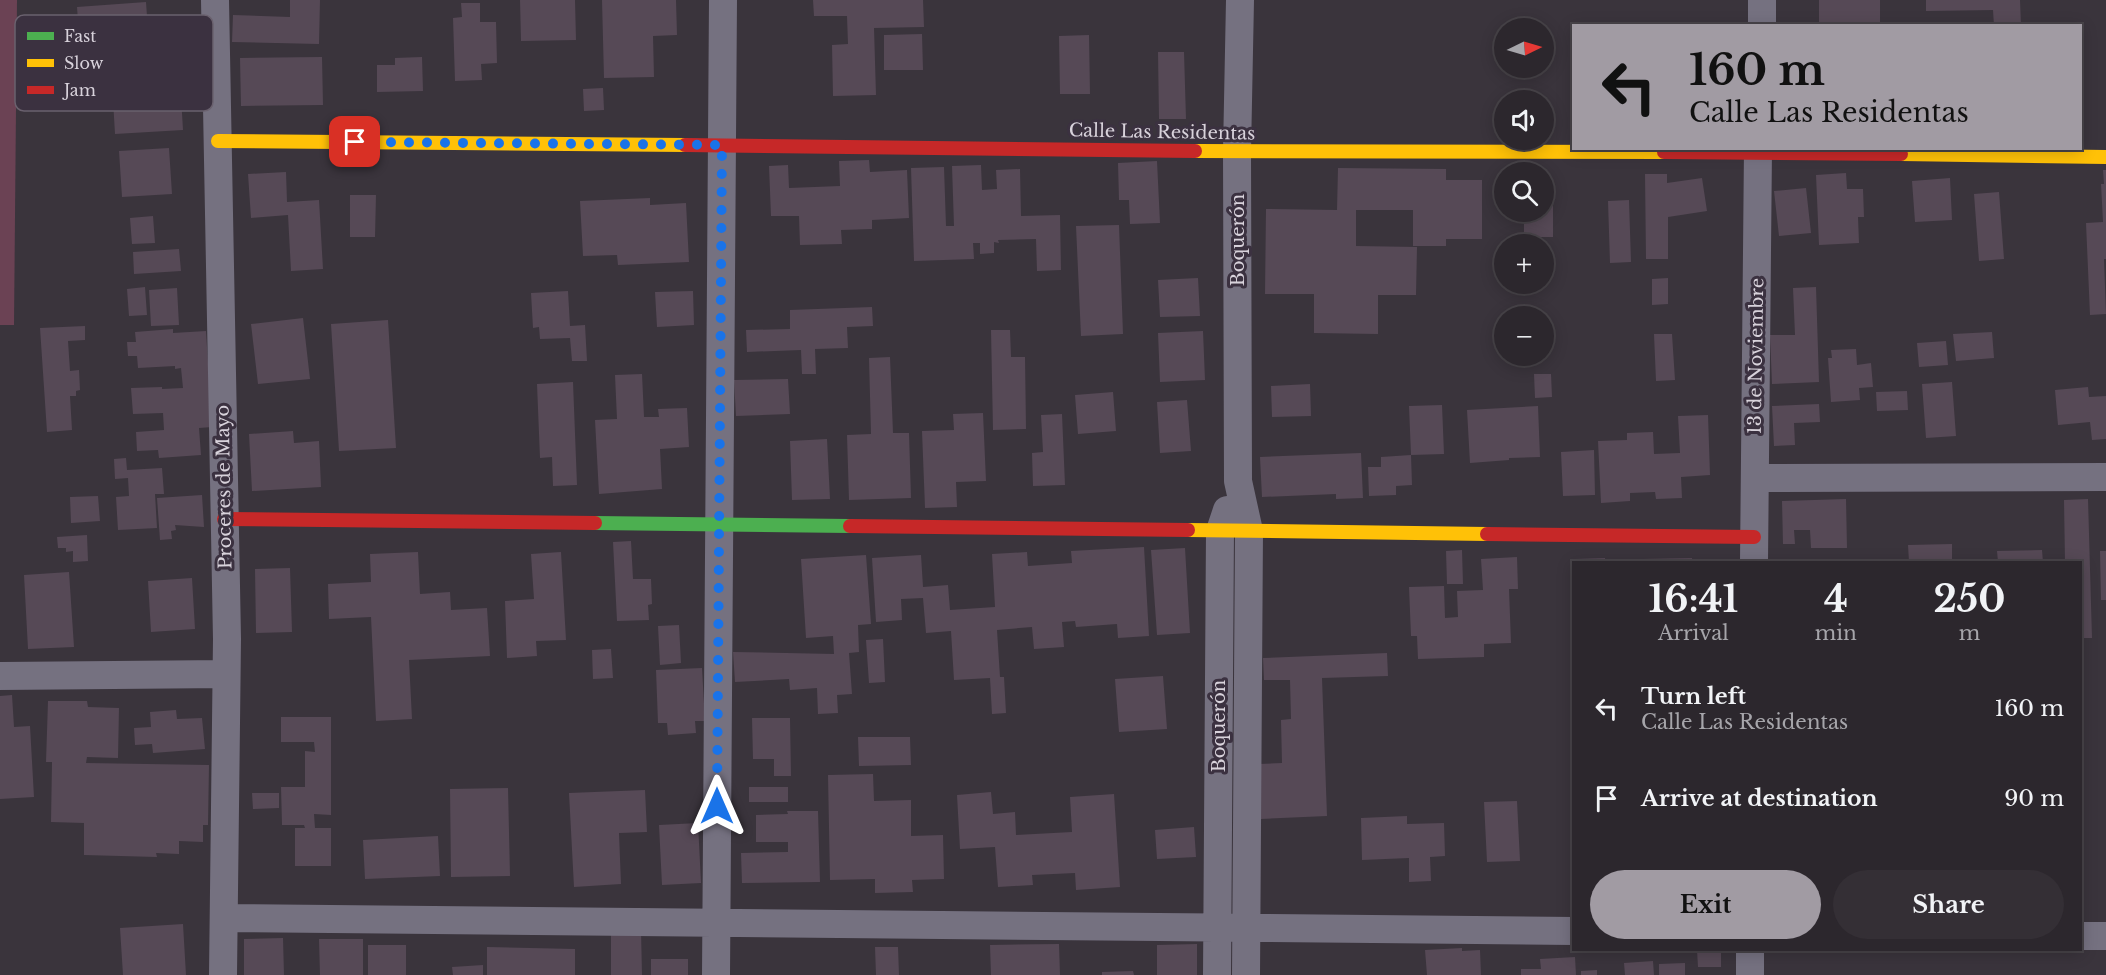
<!DOCTYPE html>
<meta charset="utf-8">
<style>
:root{--surface:#2c272d;--page:#342f35;--text:#f1f3f6;--muted:#a6a5aa;--line:#484449;--accent:#a19ba3}
body{margin:0;font-family:"Libre Baskerville",serif;background:var(--page);color:var(--text);height:100vh;display:flex;flex-direction:column;font-size:22px;white-space:nowrap}
*{box-sizing:border-box;margin:0}
p{font-size:20px;color:var(--muted)}
.icon{flex:none;width:33px;height:33px;fill:none;stroke:currentColor;stroke-width:2;stroke-linecap:round;stroke-linejoin:round}
.map{position:relative;flex:1;overflow:hidden}
.side{position:absolute;left:1572px;top:561px;width:510px;height:390px;display:flex;flex-direction:column;background:var(--surface);border-radius:0px;box-shadow:0 3px 15px #0003,0 0 0 2px var(--line)}
.side>*{flex:none}
.top-card{position:absolute;left:1572px;top:24px;width:510px;height:126px;border-radius:0px;box-shadow:0 3px 15px #0003,0 0 0 2px var(--line);background:#a19ba3;color:#111;overflow:hidden}
.needle{width:39px;rotate:85deg}
.controls{position:absolute;left:1494px;top:18px;display:grid;gap:12px}
.controls a{display:grid;place-items:center;width:60px;height:60px;border-radius:50%;background:var(--surface);box-shadow:0 3px 15px #0003,0 0 0 2px var(--line);font-size:30px}
.pin{position:absolute;display:grid;place-items:center;width:51px;height:51px;color:#fff;margin:-26px;border-radius:12px;box-shadow:0 3px 9px #0006}
.me{position:absolute;width:66px;margin:-33px;rotate:0deg;stroke-linejoin:round;filter:drop-shadow(0 0 4px #0008)}
.turn{display:flex;align-items:center;gap:21px;height:126px;padding:0 18px;font-size:27px}
.turn .icon{width:78px;height:78px;stroke-width:2.5}
.turn b{display:block;font-size:42px;line-height:51px}
.eta{display:flex;justify-content:space-evenly;align-items:center;height:102px;text-align:center}
.eta b{font-size:36px;font-weight:800;line-height:42px}
.button{display:flex;gap:12px;margin-top:auto;padding:12px 18px}
.button a{flex:1;height:69px;border-radius:36px;background:var(--accent);color:#111;font-size:24px;font-weight:800;line-height:69px;text-align:center}
.button a+a{background:var(--page);color:var(--text)}
ul{padding:0;list-style:none}
li{display:flex;align-items:center;gap:18px;height:90px;padding:0 18px}
li div{flex:1}
li b{display:block;font-size:22px}
li em{font-style:normal}
.map>svg:first-child{display:block}
</style>
<div class="map">
<svg width="2106" height="975" viewBox="0 0 2106 975">
<rect width="100%" height="100%" fill="#3a343c"/>
<path fill="#6b4254" d="M 0,0 L 17,0 L 14,325 L 0,325 Z"/>
<path fill="#564956" d="M 290,0 L 320,0 L 319,44 L 232,42 L 233,15 L 290,17 Z
M 520,0 L 575,0 L 576,40 L 521,41 Z
M 602,0 L 676,0 L 677,35 L 653,36 L 654,77 L 604,78 Z
M 813,0 L 923,0 L 924,27 L 874,28 L 876,95 L 833,96 L 832,45 L 848,44 L 847,16 L 814,16 Z
M 1819,0 L 1880,0 L 1880,26 L 1819,26 Z
M 1926,0 L 2020,0 L 2021,26 L 1994,26 L 1993,10 L 1926,11 Z
M 146,2 L 149,44 L 80,49 L 77,7 Z
M 461,3 L 480,3 L 480,22 L 496,22 L 497,63 L 481,64 L 482,80 L 455,81 L 453,18 L 462,17 Z
M 922,34 L 923,70 L 884,70 L 884,35 Z
M 1089,35 L 1090,94 L 1060,94 L 1059,36 Z
M 178,45 L 183,130 L 115,134 L 110,49 Z
M 1158,52 L 1184,52 L 1186,119 L 1159,119 Z
M 322,57 L 323,105 L 241,106 L 240,58 Z
M 422,57 L 423,91 L 377,92 L 377,65 L 395,65 L 395,58 Z
M 603,88 L 604,110 L 584,111 L 583,89 Z
M 169,148 L 172,194 L 122,197 L 119,151 Z
M 869,160 L 870,172 L 907,170 L 909,218 L 872,220 L 872,229 L 841,230 L 842,244 L 800,245 L 799,216 L 771,216 L 769,166 L 788,165 L 789,188 L 840,186 L 839,161 Z
M 1157,161 L 1160,223 L 1130,224 L 1129,200 L 1119,200 L 1118,163 Z
M 981,165 L 982,190 L 997,189 L 996,170 L 1020,169 L 1021,216 L 1060,215 L 1061,270 L 1037,271 L 1036,239 L 998,240 L 999,243 L 994,242 L 994,253 L 980,254 L 980,243 L 973,243 L 974,259 L 914,261 L 911,168 L 944,167 L 946,226 L 954,226 L 952,166 Z
M 1338,168 L 1446,169 L 1446,180 L 1482,180 L 1482,239 L 1446,239 L 1446,246 L 1413,246 L 1413,210 L 1356,210 L 1356,246 L 1417,247 L 1416,295 L 1378,295 L 1378,334 L 1314,333 L 1314,294 L 1265,294 L 1266,209 L 1337,210 Z
M 2103,170 L 2106,170 L 2106,259 L 2104,259 L 2106,314 L 2090,315 L 2086,223 L 2103,222 L 2101,184 L 2104,184 Z
M 286,172 L 287,202 L 319,200 L 323,269 L 291,271 L 288,215 L 251,218 L 248,174 Z
M 1846,173 L 1847,189 L 1863,189 L 1864,217 L 1858,217 L 1859,243 L 1819,245 L 1816,175 Z
M 1645,174 L 1667,174 L 1667,183 L 1702,178 L 1707,211 L 1668,217 L 1668,259 L 1646,259 Z
M 1950,178 L 1952,220 L 1915,222 L 1912,181 Z
M 1806,188 L 1811,233 L 1779,236 L 1774,191 Z
M 1999,192 L 2004,259 L 1979,261 L 1974,194 Z
M 1553,194 L 1553,237 L 1524,237 L 1524,212 L 1544,212 L 1544,195 Z
M 350,195 L 376,195 L 375,237 L 350,237 Z
M 650,198 L 650,205 L 686,203 L 689,262 L 618,265 L 617,255 L 583,256 L 580,201 Z
M 1629,200 L 1631,262 L 1610,263 L 1608,201 Z
M 153,216 L 155,243 L 132,244 L 130,218 Z
M 1119,225 L 1123,334 L 1081,336 L 1076,226 Z
M 179,249 L 181,271 L 134,274 L 133,252 Z
M 1198,278 L 1200,316 L 1160,317 L 1158,280 Z
M 1668,278 L 1668,304 L 1652,305 L 1652,279 Z
M 145,287 L 147,315 L 129,316 L 127,289 Z
M 1816,287 L 1819,382 L 1772,384 L 1770,335 L 1795,335 L 1793,288 Z
M 177,288 L 179,325 L 151,326 L 149,290 Z
M 568,291 L 570,326 L 585,325 L 587,361 L 572,361 L 570,338 L 540,339 L 539,327 L 533,328 L 531,293 Z
M 693,291 L 694,325 L 657,327 L 655,292 Z
M 872,307 L 873,326 L 847,327 L 848,348 L 815,349 L 816,374 L 802,374 L 801,350 L 747,352 L 746,330 L 790,329 L 790,310 Z
M 303,318 L 310,379 L 258,384 L 251,324 Z
M 388,320 L 396,448 L 339,451 L 331,324 Z
M 85,326 L 85,340 L 68,341 L 70,371 L 79,370 L 80,390 L 76,391 L 76,396 L 70,396 L 72,430 L 47,432 L 40,328 Z
M 173,329 L 173,333 L 206,331 L 212,427 L 199,428 L 201,455 L 159,458 L 158,450 L 137,451 L 136,432 L 164,430 L 163,413 L 133,414 L 131,388 L 162,387 L 162,389 L 183,388 L 181,368 L 175,369 L 175,366 L 138,368 L 137,356 L 128,356 L 127,342 L 136,342 L 135,332 Z
M 991,330 L 1010,330 L 1011,357 L 1025,357 L 1026,429 L 993,430 Z
M 1203,331 L 1205,380 L 1160,382 L 1158,333 Z
M 1992,332 L 1994,358 L 1956,361 L 1953,334 Z
M 1654,334 L 1672,334 L 1675,380 L 1656,381 Z
M 1946,341 L 1948,365 L 1919,367 L 1917,343 Z
M 1856,349 L 1857,365 L 1871,363 L 1873,387 L 1859,388 L 1860,400 L 1831,402 L 1828,358 L 1832,358 L 1831,350 Z
M 890,357 L 893,433 L 909,433 L 911,498 L 849,500 L 847,435 L 871,434 L 869,358 Z
M 642,374 L 644,417 L 659,417 L 658,409 L 687,408 L 689,447 L 660,449 L 662,489 L 599,494 L 595,420 L 617,419 L 615,375 Z
M 1534,374 L 1551,374 L 1552,397 L 1535,398 Z
M 788,379 L 790,414 L 736,416 L 734,380 Z
M 573,382 L 577,485 L 553,486 L 552,457 L 540,458 L 537,384 Z
M 1952,382 L 1956,436 L 1926,438 L 1922,384 Z
M 1310,384 L 1311,416 L 1272,417 L 1271,386 Z
M 2088,387 L 2089,397 L 2106,396 L 2106,439 L 2092,440 L 2090,422 L 2058,425 L 2055,390 Z
M 1907,391 L 1908,410 L 1877,411 L 1876,392 Z
M 1113,392 L 1116,431 L 1078,434 L 1075,395 Z
M 1187,400 L 1191,451 L 1160,453 L 1157,402 Z
M 1819,404 L 1820,422 L 1794,423 L 1795,445 L 1774,446 L 1772,406 Z
M 1442,405 L 1444,454 L 1411,455 L 1409,406 Z
M 1538,406 L 1540,457 L 1509,458 L 1509,460 L 1470,463 L 1467,410 Z
M 983,413 L 986,481 L 956,482 L 957,507 L 925,508 L 922,431 L 954,430 L 953,414 Z
M 1062,414 L 1065,485 L 1033,486 L 1032,453 L 1043,452 L 1041,415 Z
M 1708,415 L 1710,475 L 1681,477 L 1682,498 L 1656,499 L 1655,492 L 1630,493 L 1630,501 L 1601,503 L 1598,441 L 1627,440 L 1627,433 L 1653,432 L 1654,454 L 1680,453 L 1678,416 Z
M 293,431 L 294,443 L 319,441 L 321,487 L 252,491 L 249,434 Z
M 827,439 L 830,499 L 792,500 L 790,441 Z
M 1594,450 L 1595,495 L 1563,496 L 1561,452 Z
M 1361,453 L 1363,498 L 1336,499 L 1336,494 L 1262,497 L 1260,457 Z
M 1411,455 L 1412,485 L 1396,486 L 1396,495 L 1369,496 L 1368,467 L 1381,467 L 1381,457 Z
M 126,458 L 127,470 L 162,468 L 164,494 L 155,494 L 157,528 L 118,530 L 116,497 L 129,496 L 128,478 L 115,479 L 114,459 Z
M 202,495 L 204,527 L 175,525 L 176,530 L 171,531 L 172,539 L 160,540 L 157,498 Z
M 98,496 L 100,521 L 71,523 L 70,497 Z
M 1846,499 L 1847,548 L 1811,548 L 1810,530 L 1794,530 L 1795,544 L 1783,544 L 1782,501 Z
M 2088,499 L 2092,638 L 2080,638 L 2080,562 L 2065,562 L 2064,500 Z
M 87,535 L 88,561 L 73,562 L 73,551 L 66,552 L 66,548 L 58,548 L 57,537 Z
M 631,541 L 633,579 L 651,579 L 652,604 L 648,605 L 649,620 L 617,621 L 613,542 Z
M 1952,544 L 1952,562 L 1909,562 L 1908,545 Z
M 1144,547 L 1149,636 L 1118,638 L 1117,624 L 1076,627 L 1075,621 L 1062,622 L 1064,647 L 1034,649 L 1032,627 L 997,630 L 1000,677 L 1004,677 L 1006,713 L 992,714 L 990,678 L 954,680 L 951,631 L 926,633 L 923,598 L 901,599 L 902,620 L 876,622 L 872,558 L 921,555 L 923,587 L 948,585 L 950,610 L 995,607 L 992,554 L 1027,552 L 1028,566 L 1072,563 L 1071,551 Z
M 1185,548 L 1190,633 L 1157,635 L 1151,550 Z
M 1462,550 L 1463,584 L 1447,584 L 1446,551 Z
M 2042,550 L 2043,562 L 1998,562 L 1997,551 Z
M 2100,551 L 2106,551 L 2106,600 L 2101,600 Z
M 418,552 L 420,594 L 450,592 L 451,610 L 487,608 L 490,656 L 409,660 L 412,719 L 376,721 L 371,617 L 329,619 L 328,584 L 371,582 L 370,554 Z
M 561,552 L 566,640 L 536,641 L 537,656 L 507,658 L 505,601 L 534,599 L 531,554 Z
M 866,555 L 871,624 L 858,625 L 859,652 L 849,653 L 852,694 L 837,695 L 838,713 L 818,714 L 817,688 L 790,690 L 789,679 L 735,682 L 733,652 L 834,654 L 833,636 L 806,638 L 801,559 Z
M 1517,557 L 1518,589 L 1509,589 L 1511,643 L 1484,644 L 1484,657 L 1418,659 L 1417,636 L 1411,636 L 1409,587 L 1444,586 L 1445,618 L 1458,617 L 1457,591 L 1483,590 L 1481,559 Z
M 1605,558 L 1605,562 L 1575,562 L 1575,559 Z
M 1692,558 L 1692,562 L 1642,562 L 1642,559 Z
M 290,568 L 292,632 L 256,633 L 255,569 Z
M 69,572 L 74,647 L 28,649 L 24,575 Z
M 192,578 L 195,629 L 151,632 L 148,581 Z
M 679,625 L 681,663 L 660,665 L 658,626 Z
M 883,639 L 885,682 L 869,683 L 866,640 Z
M 611,649 L 613,678 L 593,679 L 592,650 Z
M 1387,653 L 1388,676 L 1322,678 L 1327,816 L 1261,819 L 1259,764 L 1282,763 L 1281,720 L 1291,719 L 1290,680 L 1264,680 L 1263,658 Z
M 702,668 L 705,721 L 695,721 L 696,733 L 668,735 L 667,723 L 658,723 L 656,670 Z
M 1163,676 L 1167,729 L 1119,732 L 1115,679 Z
M 12,695 L 14,727 L 30,726 L 34,797 L 0,799 L 0,696 Z
M 48,701 L 87,701 L 88,707 L 119,708 L 118,758 L 87,757 L 86,763 L 209,765 L 208,825 L 203,825 L 203,842 L 179,841 L 179,854 L 156,853 L 157,857 L 84,855 L 84,823 L 51,822 L 52,762 L 46,762 Z
M 176,710 L 177,719 L 202,718 L 205,749 L 153,753 L 152,744 L 135,745 L 134,728 L 151,727 L 150,712 Z
M 281,717 L 331,717 L 331,815 L 314,814 L 315,828 L 331,828 L 331,866 L 295,866 L 295,828 L 305,828 L 304,825 L 282,825 L 281,787 L 305,787 L 305,751 L 315,752 L 314,742 L 281,742 Z
M 752,718 L 790,718 L 791,776 L 774,776 L 774,759 L 753,759 Z
M 858,737 L 910,737 L 911,765 L 859,766 Z
M 873,774 L 874,801 L 911,800 L 911,836 L 943,835 L 944,879 L 912,880 L 913,892 L 875,893 L 875,879 L 830,880 L 828,775 Z
M 749,787 L 788,787 L 788,802 L 749,802 Z
M 508,788 L 510,876 L 451,877 L 450,789 Z
M 645,790 L 647,832 L 619,833 L 621,884 L 574,887 L 569,793 Z
M 991,792 L 993,814 L 1015,812 L 1016,835 L 1072,832 L 1070,797 L 1114,794 L 1120,887 L 1076,890 L 1075,873 L 1032,875 L 1033,885 L 998,887 L 995,847 L 960,849 L 957,795 Z
M 252,793 L 279,793 L 279,808 L 253,809 Z
M 1517,801 L 1520,861 L 1487,862 L 1484,802 Z
M 787,811 L 818,811 L 820,882 L 742,883 L 741,853 L 788,852 L 788,842 L 756,842 L 756,815 L 788,814 Z
M 1407,816 L 1407,824 L 1444,823 L 1445,856 L 1430,857 L 1431,881 L 1409,882 L 1409,858 L 1362,860 L 1361,818 Z
M 698,823 L 701,883 L 662,885 L 659,825 Z
M 1194,827 L 1196,857 L 1157,859 L 1155,830 Z
M 438,836 L 440,876 L 365,879 L 363,840 Z
M 183,924 L 186,975 L 123,975 L 120,928 Z
M 611,930 L 641,930 L 642,975 L 611,975 Z
M 283,938 L 284,975 L 244,975 L 244,939 Z
M 319,939 L 363,939 L 363,975 L 320,975 Z
M 1059,944 L 1060,975 L 991,975 L 990,945 Z
M 1197,944 L 1197,975 L 1157,975 L 1157,945 Z
M 368,945 L 406,945 L 406,975 L 368,975 Z
M 487,947 L 575,949 L 575,975 L 487,975 Z
M 875,947 L 898,947 L 899,975 L 876,975 Z
M 1462,948 L 1462,951 L 1480,950 L 1481,975 L 1427,975 L 1425,950 Z
M 1697,950 L 1721,950 L 1721,967 L 1698,967 Z
M 1575,957 L 1576,975 L 1521,975 L 1521,969 L 1541,969 L 1540,959 Z
M 651,959 L 688,959 L 688,975 L 651,975 Z
M 1653,961 L 1654,975 L 1625,975 L 1624,963 Z
M 1685,963 L 1685,975 L 1659,975 L 1659,964 Z
M 483,965 L 483,975 L 453,975 L 452,967 Z
M 1597,970 L 1597,975 L 1581,975 L 1581,971 Z
M 1133,971 L 1134,975 L 1102,975 L 1102,972 Z"/>
<g fill="none" stroke-linecap="round" stroke-linejoin="round">
<path stroke="#757180" stroke-width="28" d="M 215,0 L 227,639 L 223,975
M 1240,0 L 1237,152 L 1238,481 L 1249,531 L 1246,975
M 1762,26 L 1762,0
M 1755,478 L 2106,477
M 1754,562 L 1758,148
M 0,676 L 226,674
M 224,918 L 1574,931
M 2080,936 L 2106,936
M 716,975 L 723,0
M 1217,975 L 1220,531 L 1227,510
M 1750,975 L 1750,950"/>
<path stroke="#4caf50" stroke-width="14" d="M 595,523 L 850,526"/>
<path stroke="#ffc107" stroke-width="14" d="M 218,141 L 685,145
M 1195,151 L 1664,152
M 1901,154 L 2106,157
M 1188,530 L 1487,534"/>
<path stroke="#c62828" stroke-width="14" d="M 685,145 L 1195,151
M 1664,152 L 1901,154
M 224,519 L 595,523
M 850,526 L 1188,530
M 1487,534 L 1754,537"/>
</g>
<g fill="none" stroke-linecap="round" stroke-linejoin="round">
<path stroke="#1a73e8" stroke-width="10" stroke-dasharray="0 18" d="M 355,142 L 722,145 L 717,806"/>
</g>
<g text-anchor="middle" stroke-width="6" stroke-linejoin="round" paint-order="stroke">
<g font-size="18" fill="#d8d2db" stroke="#3b3140">
<text transform="translate(1162 132) rotate(1)" y="6">Calle Las Residentas</text>
<text transform="translate(1238 240) rotate(-90)" y="6">Boquerón</text>
<text transform="translate(1756 356) rotate(-89)" y="6">13 de Noviembre</text>
<text transform="translate(224 487) rotate(-91)" y="6">Proceres de Mayo</text>
<text transform="translate(1219 726) rotate(-90)" y="6">Boquerón</text>
</g>
</g>
<rect x="15" y="15" width="198" height="96" rx="9" fill="#3b3140" stroke="#6a616e" stroke-width="1.5"/>
<rect x="27" y="32" width="27" height="8" fill="#4caf50"/>
<rect x="27" y="59" width="27" height="8" fill="#ffc107"/>
<rect x="27" y="86" width="27" height="8" fill="#c62828"/>
<g font-size="16" fill="#d8d2db">
<text x="64" y="42">Fast</text>
<text x="64" y="69">Slow</text>
<text x="64" y="96">Jam</text>
</g>
</svg>
<div class="controls">
<a><svg class="needle" viewBox="-14 -14 28 28"><path d="M0-13l5 13h-10z" fill="#e53935"/><path d="M0 13l5-13h-10z" fill="#a6a5aa"/></svg></a>
<a><svg class="icon" aria-label="sound" viewBox="0 0 24 24"><path d="M4 9h4l5-4v14l-5-4H4zM17 9q2 3 0 6"/></svg></a>
<a><svg class="icon" aria-label="search" viewBox="0 0 24 24"><circle cx="10" cy="10" r="6"/><path d="M15 15l6 6"/></svg></a>
<a>+</a>
<a>−</a>
</div>
<div class="pin" style="left:355px;top:142px;background:#d93025"><svg class="icon" aria-label="arrive" viewBox="0 0 24 24"><path d="M6 21V4h12l-3 4 3 4H6"/></svg></div>
<svg class="me" style="left:717px;top:806px" viewBox="-20 -20 40 40"><path d="M0-17L14 15 0 8-14 15z" fill="#1a73e8" stroke="#fff" stroke-width="4"/></svg>
<div class="top-card">
<div class="turn"><svg class="icon" aria-label="left" viewBox="0 0 24 24"><path d="M17 20v-9H6M10 6l-5 5 5 5"/></svg><div><b>160 m</b>Calle Las Residentas</div></div>
</div>
<section class="side">
<div class="eta">
<div><b>16:41</b><p>Arrival</p></div>
<div><b>4</b><p>min</p></div>
<div><b>250</b><p>m</p></div>
</div>
<ul>
<li><svg class="icon" aria-label="left" viewBox="0 0 24 24"><path d="M17 20v-9H6M10 6l-5 5 5 5"/></svg><div><b>Turn left</b><p>Calle Las Residentas</p></div><em>160 m</em></li>
<li><svg class="icon" aria-label="arrive" viewBox="0 0 24 24"><path d="M6 21V4h12l-3 4 3 4H6"/></svg><div><b>Arrive at destination</b></div><em>90 m</em></li>
</ul>
<div class="button"><a>Exit</a><a>Share</a></div>
</section>
</div>
